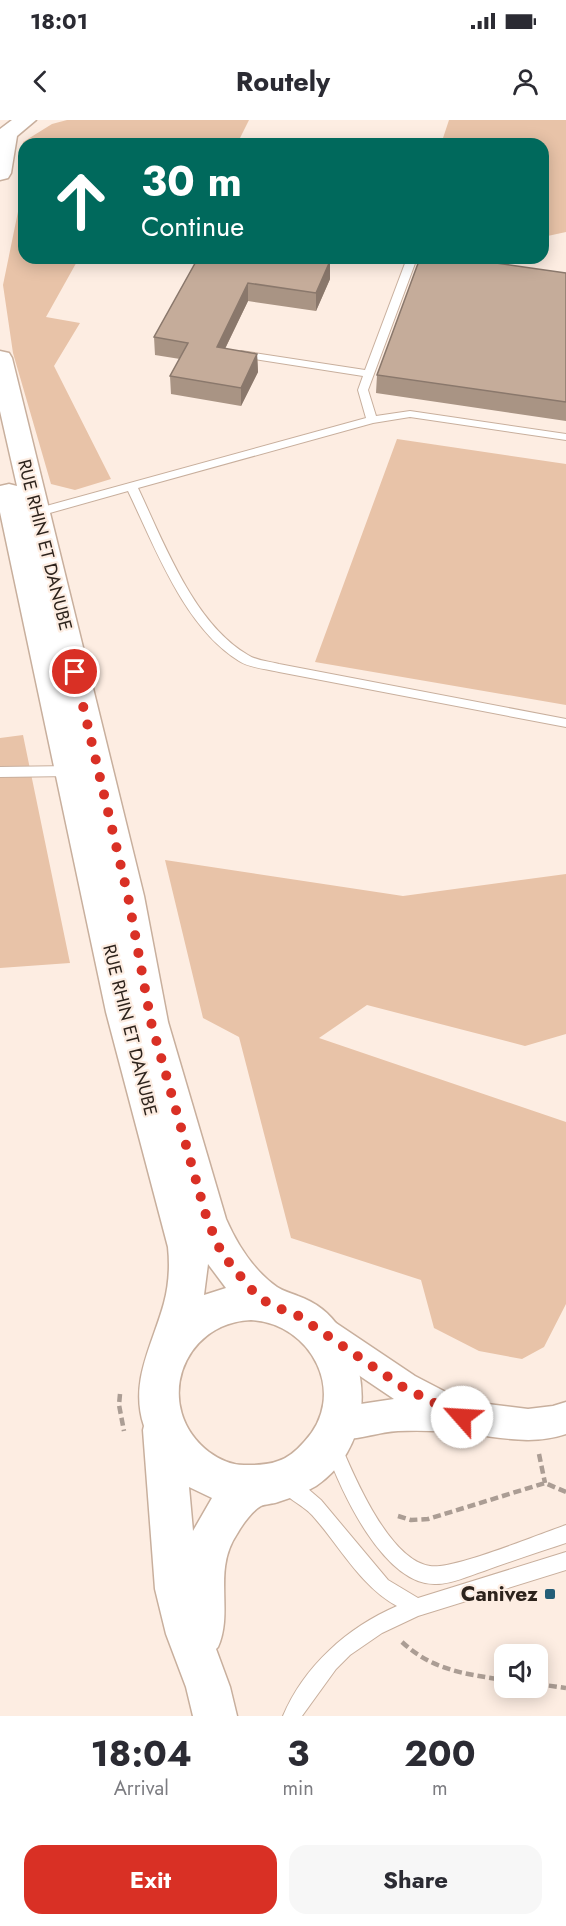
<!DOCTYPE html>
<style>
:root{--surface:#fff;--page:#f7f7f7;--text:#2b2b33;--muted:#7c7c81;--accent:#d93025}
body{margin:0;font-family:Jost,sans-serif;background:var(--page);color:var(--text);height:100vh;display:flex;flex-direction:column;font-size:22px;white-space:nowrap}
*{box-sizing:border-box;margin:0}
p{font-size:20px;color:var(--muted)}
.icon{flex:none;width:33px;height:33px;fill:none;stroke:currentColor;stroke-width:2;stroke-linecap:round;stroke-linejoin:round}
.map{position:relative;height:1596px;overflow:hidden}
.details{display:flex;flex-direction:column;background:var(--surface);flex:1}
.details>*{flex:none}
.banner{position:absolute;left:18px;top:18px;width:531px;height:126px;border-radius:18px;box-shadow:0 3px 15px #0003;background:#00695c;color:#fff;overflow:hidden}
.tools{position:absolute;left:494px;top:1524px;display:grid;gap:12px}
.tools a{display:grid;place-items:center;width:54px;height:54px;border-radius:12px;background:var(--surface);box-shadow:0 3px 15px #0003;font-size:30px}
.pin{position:absolute;display:grid;place-items:center;width:51px;height:51px;color:#fff;margin:-26px;border:3px solid #fff;border-radius:50%;box-shadow:0 2px 6px #0007}
.me{position:absolute;width:66px;margin:-33px;rotate:296deg;stroke-linejoin:round;filter:drop-shadow(0 0 4px #0008)}
.turn{display:flex;align-items:center;gap:21px;height:126px;padding:0 24px;font-size:27px}
.turn .icon{width:78px;height:78px;stroke-width:2.5}
.turn b{display:block;font-size:42px;line-height:51px}
.eta{display:flex;justify-content:space-evenly;align-items:center;height:102px;text-align:center}
.eta b{font-size:36px;font-weight:700;line-height:42px}
.primary-button{display:flex;gap:12px;margin-top:auto;padding:12px 24px}
.primary-button a{flex:1;height:69px;border-radius:18px;background:var(--accent);color:#fff;font-size:24px;font-weight:700;line-height:69px;text-align:center}
.primary-button a+a{background:var(--page);color:var(--text)}
.status{display:flex;justify-content:space-between;align-items:center;height:42px;padding:0 30px;background:var(--surface);direction:ltr}
.status svg{height:16px;fill:currentColor}
header{display:flex;justify-content:space-between;align-items:center;height:78px;padding:0 24px;background:var(--surface);font-size:27px;font-weight:700}
.map>svg:first-child{display:block}
</style>
<div class="status"><b>18:01</b><svg viewBox="0 0 49 12"><path d="M0 12V9h3v3zM5 12V6h3v6zM10 12V3h3v9zM15 12V0h3v12zM26 1h20v11H26zM47 4h2v5h-2z"/></svg></div>
<header><svg class="icon" aria-label="back" viewBox="0 0 24 24"><path d="M15 5l-7 7 7 7"/></svg>Routely<svg class="icon" aria-label="person" viewBox="0 0 24 24"><circle cx="12" cy="8" r="4"/><path d="M4 21q1-7 8-7t8 7"/></svg></header>
<div class="map">
<svg width="566" height="1596" viewBox="0 0 566 1596">
<rect width="100%" height="100%" fill="#fdede2"/>
<path fill="#e8c3a8" d="M 67,0 L 249,0 L 237,24 L 24,24 L 24,138 L 79,138 L 46,197 L 80,203 L 54,246 L 111,359 L 75,370 L 51,364 L 13,233 L 3,165 L 21,77 L 23,22 L 52,4 Z
M 449,0 L 566,0 L 566,112 L 543,117 L 543,24 L 441,24 Z
M 397,319 L 566,344 L 566,585 L 315,542 Z
M 23,615 L 70,843 L 0,848 L 0,618 Z
M 165,740 L 403,776 L 566,754 L 566,914 L 525,926 L 367,885 L 319,918 L 566,1002 L 566,1184 L 544,1227 L 522,1239 L 479,1231 L 434,1208 L 421,1160 L 291,1118 L 239,917 L 203,898 Z"/>
<g fill="none" stroke-linecap="round" stroke-linejoin="round">
<defs>
<path id="service" d="M 407,138 L 417,138 L 368,270 L 376,296 L 410,291 L 566,314 L 566,320 L 410,297 L 373,303 L 138,368 C 164,423 194,504 248,535 C 257,541 269,541 279,544 L 566,599 L 566,607 L 279,552 C 266,549 250,548 239,541 C 184,507 155,427 128,371 L 32,398 L 26,394 L 28,391 L 366,298 L 358,270 L 363,256 L 241,237 L 236,234 L 241,231 L 365,250 Z
M 71,646 L 77,651 L 71,656 L 0,657 L 0,647 Z
M 334,1321 L 340,1323 C 354,1356 389,1440 430,1446 C 452,1450 540,1414 566,1405 L 566,1423 C 539,1432 511,1441 484,1451 C 468,1456 452,1464 436,1464 C 384,1466 340,1370 326,1329 L 328,1323 Z
M 286,1357 L 307,1368 L 321,1380 L 388,1460 L 418,1478 L 566,1432 L 566,1450 L 418,1496 L 382,1513 L 350,1535 L 336,1549 L 302,1596 L 283,1596 C 304,1546 348,1507 397,1486 C 360,1466 340,1426 312,1395 C 303,1385 282,1376 278,1365 L 280,1359 Z"/>
<path id="minor" d="M 322,1197 L 333,1201 L 415,1256 L 463,1281 L 528,1289 L 553,1286 L 566,1282 L 566,1314 C 534,1325 504,1318 471,1314 C 447,1311 422,1310 398,1311 C 375,1312 347,1325 326,1316 L 321,1305 L 326,1294 L 354,1285 L 394,1279 L 311,1223 L 306,1212 L 311,1201 Z"/>
<path id="tertiary" d="M 12,0 L 36,0 L 17,16 L 11,53 L 8,58 L 0,60 L 0,9 Z"/>
<path id="secondary" d="M 0,231 L 9,233 L 12,238 L 144,776 L 168,902 L 226,1099 C 237,1124 254,1151 277,1167 C 283,1171 291,1173 298,1176 C 315,1182 330,1193 340,1209 C 375,1257 368,1331 316,1366 C 304,1373 291,1378 278,1382 C 273,1384 265,1384 261,1386 C 252,1391 242,1405 237,1414 C 212,1451 234,1491 218,1527 L 216,1529 L 230,1567 L 237,1596 L 193,1596 L 186,1567 L 166,1514 L 155,1469 L 143,1310 L 144,1306 C 129,1262 153,1224 164,1183 C 169,1164 170,1146 168,1127 L 106,892 L 0,392 L 0,366 L 9,364 L 17,366 L 0,291 ZM 208,1144 L 226,1168 L 204,1175 ZM 251,1200 C 312,1203 349,1275 304,1322 C 297,1330 288,1338 278,1341 C 268,1345 257,1345 247,1345 C 233,1346 220,1340 209,1332 C 152,1288 181,1203 251,1200 ZM 189,1367 L 212,1378 L 193,1411 Z"/>
</defs>
<use href="#service" stroke="#c8af9d" stroke-width="2"/>
<use href="#minor" stroke="#c8af9d" stroke-width="3"/>
<use href="#tertiary" stroke="#c8af9d" stroke-width="3"/>
<use href="#secondary" stroke="#c8af9d" stroke-width="3"/>
<path stroke="#ab9d94" stroke-width="4.5" stroke-dasharray="8 4" stroke-linecap="butt" d="M 120,1274 L 119,1285 L 124,1311
M 539,1334 L 545,1363
M 398,1396 L 411,1400 L 428,1399 L 545,1363 L 566,1372
M 402,1522 C 432,1550 465,1554 504,1560
M 537,1564 L 566,1568"/>
<use href="#service" fill="#fff" fill-rule="evenodd"/>
<use href="#minor" fill="#fff" fill-rule="evenodd"/>
<use href="#tertiary" fill="#fff" fill-rule="evenodd"/>
<use href="#secondary" fill="#fff" fill-rule="evenodd"/>
</g>
<path fill="#a99484" d="M 198,138 L 330,141 L 330,159 L 316,191 L 248,181 L 225,229 L 257,234 L 258,252 L 241,286 L 171,274 L 170,256 L 180,239 L 155,235 L 154,217 Z
M 566,153 L 566,301 L 376,273 L 377,255 Z"/>
<path fill="#8a786c" d="M 330,141 L 330,159 L 316,191 L 316,173 Z
M 248,163 L 248,181 L 217,245 L 217,227 Z
M 257,234 L 258,252 L 241,286 L 241,268 Z"/>
<path fill="#c5ac9a" stroke="#8a786c" stroke-width="1.5" d="M 198,138 L 311,138 L 330,141 L 316,173 L 248,163 L 217,227 L 257,234 L 241,268 L 170,256 L 188,223 L 154,217 Z
M 420,138 L 461,138 L 566,153 L 566,282 L 377,255 Z"/>
<g fill="none" stroke-linecap="round" stroke-linejoin="round">
<path stroke="#d93025" stroke-width="10" stroke-dasharray="0 18" d="M 75,552 L 128,776 L 151,902 L 207,1099 L 222,1134 L 252,1170 L 271,1186 L 294,1193 L 403,1267 L 462,1297"/>
</g>
<rect fill="#245e77" stroke="#fdede2" stroke-width="2" x="544" y="1468" width="12" height="12" rx="3"/>
<g text-anchor="middle" stroke-width="4.5" stroke-linejoin="round" paint-order="stroke">
<g font-size="18" fill="#2d231c" stroke="#fdede2">
<text transform="translate(45 425) rotate(76)" y="6">RUE RHIN ET DANUBE</text>
<text transform="translate(130 910) rotate(76)" y="6">RUE RHIN ET DANUBE</text>
</g>
<g font-size="21" font-weight="bold" fill="#2d231c" stroke="#fdede2" text-anchor="end">
<text x="538" y="1481">Canivez</text>
</g>
</g>
</svg>
<div class="tools">
<a><svg class="icon" aria-label="sound" viewBox="0 0 24 24"><path d="M4 9h4l5-4v14l-5-4H4zM17 9q2 3 0 6"/></svg></a>
</div>
<div class="pin" style="left:75px;top:552px;background:#d93025"><svg class="icon" aria-label="arrive" viewBox="0 0 24 24"><path d="M6 21V4h12l-3 4 3 4H6"/></svg></div>
<svg class="me" style="left:462px;top:1297px" viewBox="-20 -20 40 40"><circle r="19" fill="#fff"/><path d="M0-13L10 11 0 6-10 11z" fill="#d93025"/></svg>
<div class="banner">
<div class="turn"><svg class="icon" aria-label="ahead" viewBox="0 0 24 24"><path d="M12 20V5M6 11l6-6 6 6"/></svg><div><b>30 m</b>Continue</div></div>
</div>
</div>
<section class="details">
<div class="eta">
<div><b>18:04</b><p>Arrival</p></div>
<div><b>3</b><p>min</p></div>
<div><b>200</b><p>m</p></div>
</div>
<div class="primary-button"><a>Exit</a><a>Share</a></div>
</section>
